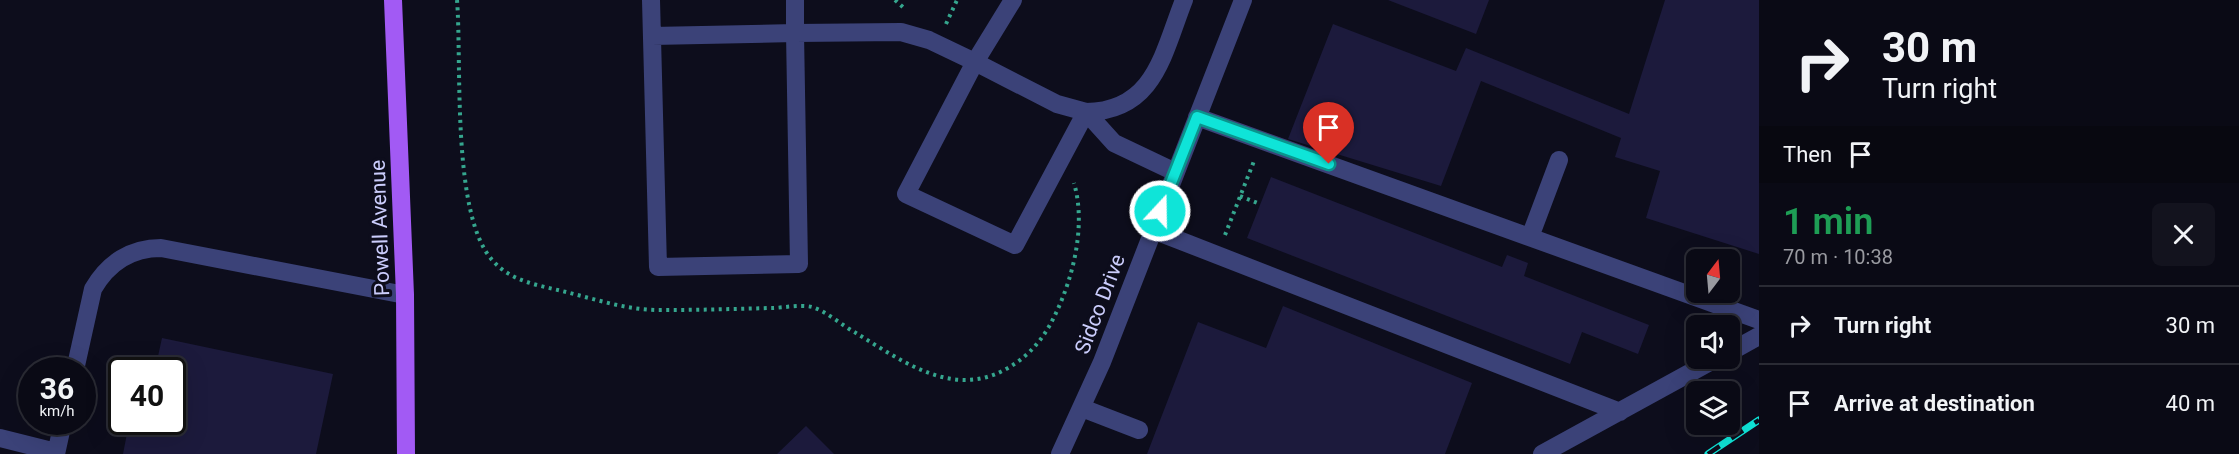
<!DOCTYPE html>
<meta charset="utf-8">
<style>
:root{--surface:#0a0a15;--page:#13131e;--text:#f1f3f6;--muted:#999aa0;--line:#2a2b34}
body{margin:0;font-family:Roboto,sans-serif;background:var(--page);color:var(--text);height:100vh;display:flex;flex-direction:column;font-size:22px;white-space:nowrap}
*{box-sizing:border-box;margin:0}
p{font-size:20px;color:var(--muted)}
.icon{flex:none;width:33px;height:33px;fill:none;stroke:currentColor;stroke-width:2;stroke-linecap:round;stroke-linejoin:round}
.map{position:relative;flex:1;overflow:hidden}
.side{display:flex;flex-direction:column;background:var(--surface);width:480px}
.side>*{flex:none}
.hud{background:#0a0a15;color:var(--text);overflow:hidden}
.needle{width:39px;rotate:16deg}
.fabs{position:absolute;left:1686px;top:249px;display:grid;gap:12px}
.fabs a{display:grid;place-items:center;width:54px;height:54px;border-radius:9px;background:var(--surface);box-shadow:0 6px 24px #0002,0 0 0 2px var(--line);font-size:30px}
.speed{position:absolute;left:18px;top:357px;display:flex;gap:12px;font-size:30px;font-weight:700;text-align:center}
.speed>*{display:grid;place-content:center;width:78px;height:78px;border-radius:50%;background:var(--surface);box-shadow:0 6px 24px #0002,0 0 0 2px var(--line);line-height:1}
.speed small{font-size:15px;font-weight:400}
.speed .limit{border:3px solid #111;border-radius:9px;background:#fff;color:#111}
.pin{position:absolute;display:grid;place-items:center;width:51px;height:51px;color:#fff;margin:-62px -26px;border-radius:50% 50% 50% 0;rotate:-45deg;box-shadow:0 0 6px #0007}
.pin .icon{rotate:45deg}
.me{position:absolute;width:66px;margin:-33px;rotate:21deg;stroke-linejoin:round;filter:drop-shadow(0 0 4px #0008)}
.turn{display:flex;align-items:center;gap:21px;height:126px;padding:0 24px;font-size:27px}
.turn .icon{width:78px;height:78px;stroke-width:2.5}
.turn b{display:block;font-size:42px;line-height:51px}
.then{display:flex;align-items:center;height:57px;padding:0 24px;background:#0003;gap:12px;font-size:22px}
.round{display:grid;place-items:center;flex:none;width:63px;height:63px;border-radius:9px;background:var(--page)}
.overview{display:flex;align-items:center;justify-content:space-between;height:102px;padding:0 24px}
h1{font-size:36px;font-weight:600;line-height:45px;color:#1e9e55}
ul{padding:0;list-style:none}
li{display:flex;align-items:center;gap:18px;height:78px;padding:0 24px;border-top:2px solid var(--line)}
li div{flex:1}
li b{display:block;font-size:22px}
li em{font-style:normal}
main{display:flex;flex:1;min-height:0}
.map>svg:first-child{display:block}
</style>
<main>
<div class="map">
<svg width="1759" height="454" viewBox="0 0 1759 454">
<rect width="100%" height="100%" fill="#0d0d1c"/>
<path fill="#1c1a3c" d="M 1388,0 L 1489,0 L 1476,34 Z
M 1665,0 L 1759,0 L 1759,254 L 1646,218 L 1660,171 L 1615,157 L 1621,138 L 1481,81 L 1441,186 L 1288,139 L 1333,24 L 1456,71 L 1466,48 L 1629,114 Z
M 1271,177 L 1502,267 L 1507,255 L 1528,263 L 1524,276 L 1649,325 L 1638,354 L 1582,332 L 1570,364 L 1247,238 Z
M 1283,306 L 1472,383 L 1445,454 L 1147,454 L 1198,322 L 1266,348 Z
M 162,338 L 333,374 L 316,454 L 123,454 L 129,423 L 144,426 L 145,422 L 172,422 L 172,370 L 155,370 Z
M 806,426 L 834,454 L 777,454 Z"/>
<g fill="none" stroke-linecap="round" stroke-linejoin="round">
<path stroke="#35a68e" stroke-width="4" stroke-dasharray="3 4.5" stroke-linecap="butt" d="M 457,0 C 462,63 451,216 493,261 C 511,281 537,285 562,291 C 595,299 629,311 663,310 C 699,310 735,309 771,308 C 783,308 800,304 812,307 C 826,311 843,326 856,333 C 902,361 953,399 1006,369 C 1030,356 1045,337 1056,313 C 1074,275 1086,224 1074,183
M 895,0 L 905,9
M 946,24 L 957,0
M 1240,196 L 1260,204
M 1225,235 L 1254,161"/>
<path stroke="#3b4278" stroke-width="18" d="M 651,0 L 658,267 L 799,264 L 795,33 L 901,32 L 929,40 L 975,62 L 906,194 L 1015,245 L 1086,112 C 1155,111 1163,53 1184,0
M 1013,0 L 975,62 L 1057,104 L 1086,112 L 1114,143 L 1175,172
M 652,36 L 795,33 L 795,0
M 1197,117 L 1759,320
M 1153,230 L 1620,412
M 1530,237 L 1559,160
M 1730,352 L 1759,336
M 75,370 L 93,289 C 108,263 131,248 161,248 L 405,295
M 1082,408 L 1139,430
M 0,438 L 56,452
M 56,454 L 63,422
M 1060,454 L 1102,362 L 1243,0
M 1542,454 L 1717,358"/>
<path stroke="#a25af4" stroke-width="18" d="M 393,0 L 405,295 L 406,454"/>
<defs>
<path id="rail" d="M 1708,454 L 1759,420"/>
</defs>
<use href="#rail" stroke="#0fe4d8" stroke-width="7"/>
<use href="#rail" stroke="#0d0d1c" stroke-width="4.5" stroke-dasharray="14" stroke-linecap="butt"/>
</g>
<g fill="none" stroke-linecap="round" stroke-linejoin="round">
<defs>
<path id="route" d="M 1160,211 L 1197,117 L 1329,164"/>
</defs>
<use href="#route" stroke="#0a948c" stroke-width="15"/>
<use href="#route" stroke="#0fe4d8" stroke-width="10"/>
</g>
<g text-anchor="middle" stroke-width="6" stroke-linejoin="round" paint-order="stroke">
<g font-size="21" fill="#cbcdfc" stroke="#0d0d1c">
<text transform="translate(380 228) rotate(-92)" y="7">Powell Avenue</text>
<text transform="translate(1100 304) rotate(-69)" y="7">Sidco Drive</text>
</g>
</g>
</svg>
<div class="fabs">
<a><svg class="needle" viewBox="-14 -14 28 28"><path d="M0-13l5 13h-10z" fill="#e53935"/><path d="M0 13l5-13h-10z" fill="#999aa0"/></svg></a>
<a><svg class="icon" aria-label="sound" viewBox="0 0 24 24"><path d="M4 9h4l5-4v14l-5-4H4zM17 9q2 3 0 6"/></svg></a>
<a><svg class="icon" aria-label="layers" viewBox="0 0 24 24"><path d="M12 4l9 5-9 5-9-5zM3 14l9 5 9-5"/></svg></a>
</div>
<div class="speed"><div>36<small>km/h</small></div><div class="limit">40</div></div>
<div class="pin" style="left:1329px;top:164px;background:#d93025"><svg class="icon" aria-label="arrive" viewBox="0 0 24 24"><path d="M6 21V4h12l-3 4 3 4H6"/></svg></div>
<svg class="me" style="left:1160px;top:211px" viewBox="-20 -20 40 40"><circle r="17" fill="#0fe4d8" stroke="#fff" stroke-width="3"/><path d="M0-11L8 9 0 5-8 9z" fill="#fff"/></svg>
</div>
<section class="side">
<div class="hud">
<div class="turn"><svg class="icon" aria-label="right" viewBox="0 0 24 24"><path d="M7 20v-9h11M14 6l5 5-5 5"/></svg><div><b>30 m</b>Turn right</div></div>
<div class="then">Then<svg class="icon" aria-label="arrive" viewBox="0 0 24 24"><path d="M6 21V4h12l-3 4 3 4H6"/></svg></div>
</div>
<div class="overview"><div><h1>1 min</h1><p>70 m · 10:38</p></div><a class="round"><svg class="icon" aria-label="close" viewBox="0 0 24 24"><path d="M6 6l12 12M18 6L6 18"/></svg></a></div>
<ul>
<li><svg class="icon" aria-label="right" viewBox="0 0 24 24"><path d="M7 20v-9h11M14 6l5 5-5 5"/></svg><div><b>Turn right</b></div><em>30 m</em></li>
<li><svg class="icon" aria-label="arrive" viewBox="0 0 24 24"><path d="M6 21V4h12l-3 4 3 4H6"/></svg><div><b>Arrive at destination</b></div><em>40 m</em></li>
</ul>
</section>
</main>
